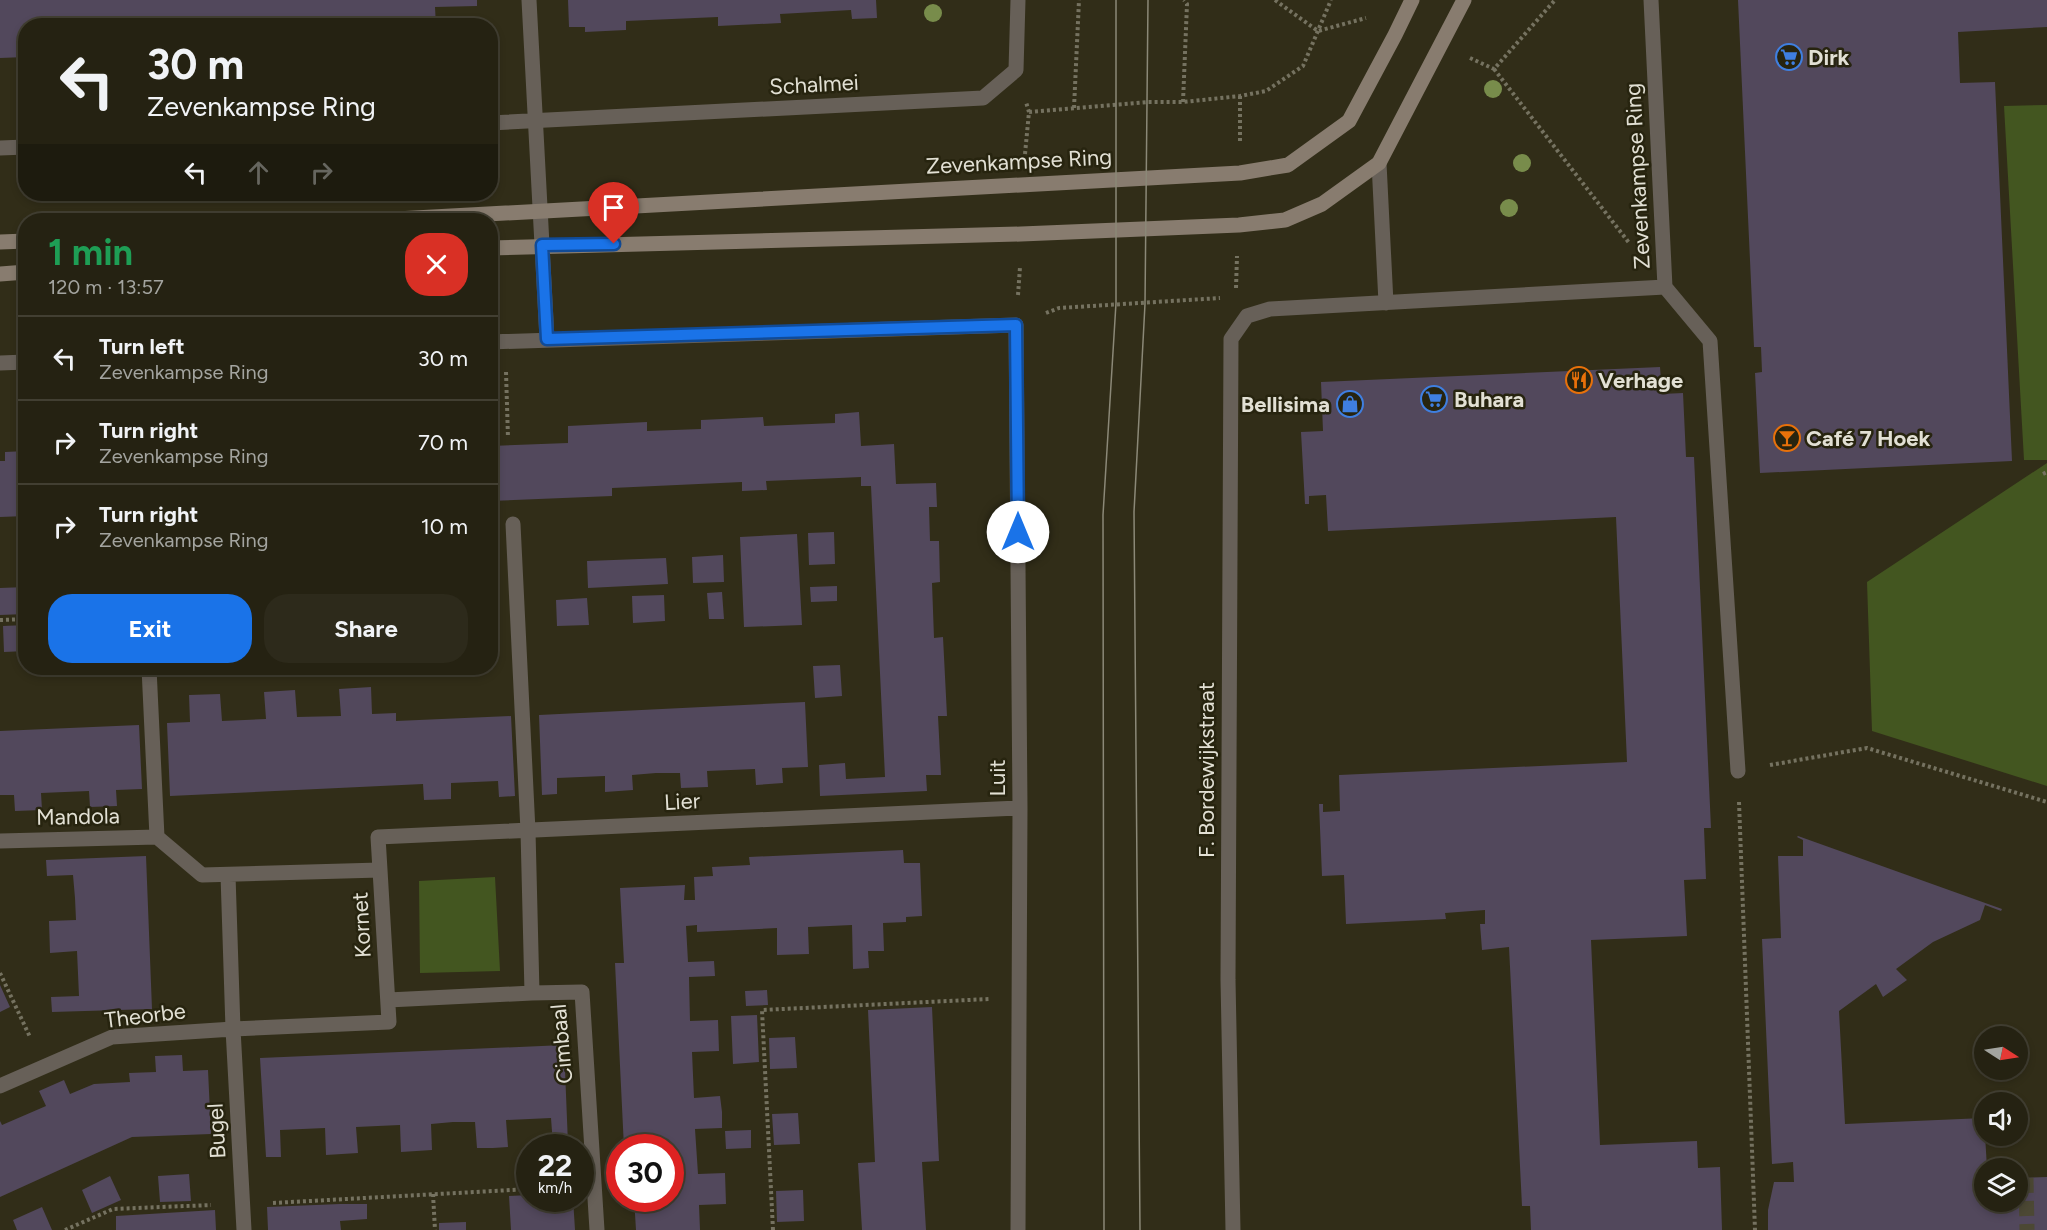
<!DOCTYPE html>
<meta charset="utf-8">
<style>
:root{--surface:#252212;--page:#2d2a1b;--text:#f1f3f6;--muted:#a3a49f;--line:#423f32;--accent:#1a73e8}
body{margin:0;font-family:Figtree,sans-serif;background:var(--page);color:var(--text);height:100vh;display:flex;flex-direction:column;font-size:22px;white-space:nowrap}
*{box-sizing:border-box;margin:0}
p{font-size:20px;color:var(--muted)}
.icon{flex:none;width:33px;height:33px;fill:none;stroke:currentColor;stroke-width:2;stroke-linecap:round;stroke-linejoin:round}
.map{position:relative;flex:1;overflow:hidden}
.drawer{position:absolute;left:18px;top:213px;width:480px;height:462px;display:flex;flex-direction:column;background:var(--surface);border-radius:24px;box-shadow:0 3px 9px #0003,0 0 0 2px var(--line)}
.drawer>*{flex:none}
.banner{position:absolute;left:18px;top:18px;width:480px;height:183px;border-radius:24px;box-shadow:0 3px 9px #0003,0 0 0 2px var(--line);background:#252212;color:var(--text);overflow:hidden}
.needle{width:39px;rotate:102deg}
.tools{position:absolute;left:1974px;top:1026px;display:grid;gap:12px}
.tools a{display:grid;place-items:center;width:54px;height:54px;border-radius:50%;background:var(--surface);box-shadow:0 3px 9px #0003,0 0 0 2px var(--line);font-size:30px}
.speed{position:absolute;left:516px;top:1134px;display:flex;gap:12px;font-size:30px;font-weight:700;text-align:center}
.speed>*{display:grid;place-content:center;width:78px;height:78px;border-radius:50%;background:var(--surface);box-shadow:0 3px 9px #0003,0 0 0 2px var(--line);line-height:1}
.speed small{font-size:15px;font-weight:400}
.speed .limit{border:9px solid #d22;background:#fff;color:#111}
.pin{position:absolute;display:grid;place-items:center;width:51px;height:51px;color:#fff;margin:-62px -26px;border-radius:50% 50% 50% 0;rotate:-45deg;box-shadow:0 0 6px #0007}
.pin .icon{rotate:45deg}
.me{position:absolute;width:66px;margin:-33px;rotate:0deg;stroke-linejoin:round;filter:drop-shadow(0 0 4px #0008)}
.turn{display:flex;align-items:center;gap:21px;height:126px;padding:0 30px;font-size:27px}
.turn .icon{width:78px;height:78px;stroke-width:2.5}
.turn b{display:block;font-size:42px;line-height:51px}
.lanes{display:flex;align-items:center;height:57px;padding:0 30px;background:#0003;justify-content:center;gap:30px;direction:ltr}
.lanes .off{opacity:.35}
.round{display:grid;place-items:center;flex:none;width:63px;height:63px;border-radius:24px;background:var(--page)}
.head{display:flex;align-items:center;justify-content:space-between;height:102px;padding:0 30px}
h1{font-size:36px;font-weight:700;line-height:45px;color:#1e9e55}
.button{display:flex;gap:12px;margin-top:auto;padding:12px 30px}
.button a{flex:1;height:69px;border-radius:24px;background:var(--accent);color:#fff;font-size:24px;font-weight:700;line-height:69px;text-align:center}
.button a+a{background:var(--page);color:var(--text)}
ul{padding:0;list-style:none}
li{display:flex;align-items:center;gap:18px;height:84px;padding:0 30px;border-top:2px solid var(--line)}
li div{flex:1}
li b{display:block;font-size:22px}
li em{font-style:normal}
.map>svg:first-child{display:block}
</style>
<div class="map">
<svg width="2047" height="1230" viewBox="0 0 2047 1230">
<rect width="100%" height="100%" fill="#312d18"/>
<path fill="#435620" d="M 2047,105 L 2047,460 L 2024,460 L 2004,106 Z
M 2047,463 L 2047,786 L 1872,731 L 1867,582 Z
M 495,877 L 500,971 L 420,973 L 419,881 Z"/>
<path fill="#52485c" d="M 0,0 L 477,0 L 477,6 L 435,7 L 436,26 L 26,26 L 26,57 L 0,58 Z
M 568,0 L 876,0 L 877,18 L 852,19 L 851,10 L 780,14 L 781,23 L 718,26 L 718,17 L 626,21 L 626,30 L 585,32 L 585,27 L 569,27 Z
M 1738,0 L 2047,0 L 2047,27 L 1958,32 L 1960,83 L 1995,82 L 2012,461 L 1760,473 L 1755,373 L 1762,372 L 1761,347 L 1754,347 Z
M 1660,367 L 1662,394 L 1683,393 L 1686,457 L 1694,457 L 1711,828 L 1704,828 L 1706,879 L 1684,880 L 1687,936 L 1591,940 L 1600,1145 L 1697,1141 L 1698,1168 L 1720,1167 L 1722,1230 L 1531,1230 L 1530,1206 L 1522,1206 L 1509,947 L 1482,950 L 1480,924 L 1485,924 L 1485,910 L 1445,913 L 1446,919 L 1346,924 L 1344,875 L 1322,876 L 1319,804 L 1323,804 L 1323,812 L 1340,811 L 1339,775 L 1627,762 L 1616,517 L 1328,531 L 1326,495 L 1309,496 L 1309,504 L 1305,504 L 1301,432 L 1323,431 L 1321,382 Z
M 859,412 L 861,446 L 894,444 L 896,484 L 936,483 L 937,507 L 929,507 L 930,541 L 939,541 L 940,582 L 932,583 L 934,638 L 943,637 L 947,716 L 938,716 L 941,775 L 926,775 L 927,791 L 820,796 L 819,765 L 845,763 L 846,779 L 885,777 L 871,486 L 861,486 L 861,477 L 839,478 L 766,481 L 767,490 L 742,491 L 742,482 L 612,488 L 612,496 L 490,501 L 490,446 L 568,443 L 568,426 L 647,422 L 647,431 L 701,429 L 701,420 L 763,417 L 764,426 L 835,423 L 835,414 Z
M 26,451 L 26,516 L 0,517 L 0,461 L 5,461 L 5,452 Z
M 834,532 L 835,564 L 809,565 L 808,533 Z
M 797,534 L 802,625 L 744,627 L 740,537 Z
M 723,555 L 724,582 L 693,583 L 692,557 Z
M 666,558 L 668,584 L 588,588 L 587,561 Z
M 837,586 L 837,601 L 811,602 L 810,587 Z
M 26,587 L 26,614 L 0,615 L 0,588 Z
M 722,592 L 724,619 L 709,619 L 707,593 Z
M 664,595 L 665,621 L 633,623 L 632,596 Z
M 587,598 L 589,625 L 557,626 L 556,600 Z
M 26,625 L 26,651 L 4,652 L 3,626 Z
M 840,665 L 842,696 L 815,698 L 813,666 Z
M 371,687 L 372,714 L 396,713 L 396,721 L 511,716 L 515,796 L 499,797 L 498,781 L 451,783 L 451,799 L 424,800 L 423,784 L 170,796 L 167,723 L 190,722 L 189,695 L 220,694 L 222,721 L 266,719 L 264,692 L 295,690 L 297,717 L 341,716 L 339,689 Z
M 805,702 L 808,767 L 782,768 L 783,783 L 756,785 L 755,769 L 707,771 L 708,787 L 681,788 L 680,773 L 656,773 L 632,775 L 633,790 L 605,792 L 605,776 L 557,778 L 557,794 L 542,795 L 539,715 Z
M 139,725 L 142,789 L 116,790 L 117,806 L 90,807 L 89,791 L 41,793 L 42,810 L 15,811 L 14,795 L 0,795 L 0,731 Z
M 1798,836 L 2002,909 L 2001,911 L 1985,905 L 1980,920 L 1933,942 L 1896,969 L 1907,980 L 1883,997 L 1876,984 L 1839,1011 L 1845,1124 L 1984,1118 L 1987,1168 L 1984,1168 L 1984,1202 L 2018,1202 L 2018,1178 L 2047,1177 L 2047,1230 L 1768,1230 L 1768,1210 L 1774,1182 L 1794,1182 L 1793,1162 L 1772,1164 L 1762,939 L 1781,938 L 1778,856 L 1803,856 L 1803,840 L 1797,837 Z
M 903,850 L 904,863 L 920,863 L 922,916 L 906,917 L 906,922 L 883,923 L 884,951 L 868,951 L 869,968 L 853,969 L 852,925 L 808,927 L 809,954 L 777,955 L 777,928 L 697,932 L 697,925 L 686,926 L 688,962 L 714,961 L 715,976 L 689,977 L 690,1021 L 718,1020 L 719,1051 L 692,1052 L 694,1098 L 720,1096 L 722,1112 L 722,1128 L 695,1129 L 698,1174 L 725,1173 L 726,1204 L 699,1205 L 700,1230 L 636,1230 L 634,1198 L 670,1198 L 670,1148 L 624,1148 L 615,963 L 624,963 L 620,888 L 685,885 L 684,900 L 695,900 L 694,877 L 713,876 L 712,867 L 750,865 L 749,857 Z
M 146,856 L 152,1009 L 52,1012 L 51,997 L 79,996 L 77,951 L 50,953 L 49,921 L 76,920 L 75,898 L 73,875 L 47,876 L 46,860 Z
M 0,985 L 10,1007 L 0,1012 Z
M 767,990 L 768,1005 L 746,1006 L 745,991 Z
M 932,1007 L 939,1161 L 922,1162 L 926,1230 L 862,1230 L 858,1163 L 875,1162 L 868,1010 Z
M 757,1015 L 759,1062 L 733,1064 L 731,1016 Z
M 795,1037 L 797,1068 L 770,1069 L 769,1038 Z
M 564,1045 L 568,1144 L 553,1145 L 551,1118 L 506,1120 L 508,1147 L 493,1148 L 477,1148 L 475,1122 L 453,1122 L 431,1124 L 432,1150 L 401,1152 L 400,1125 L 356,1127 L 358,1153 L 326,1155 L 325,1128 L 280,1130 L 281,1157 L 266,1157 L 260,1058 Z
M 182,1055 L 183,1071 L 208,1070 L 211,1134 L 132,1137 L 0,1197 L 0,1121 L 2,1125 L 46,1106 L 39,1091 L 64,1080 L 70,1094 L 94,1084 L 130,1082 L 129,1073 L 156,1072 L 155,1056 Z
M 798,1113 L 800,1144 L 774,1145 L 772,1114 Z
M 751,1130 L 751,1148 L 726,1149 L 725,1131 Z
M 189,1174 L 191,1201 L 160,1202 L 158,1176 Z
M 110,1176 L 121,1200 L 92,1213 L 82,1190 Z
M 803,1190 L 804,1221 L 777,1222 L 776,1191 Z
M 530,1195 L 530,1198 L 573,1198 L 575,1230 L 511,1230 L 509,1196 Z
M 340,1204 L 367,1204 L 367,1219 L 340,1221 L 341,1230 L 268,1230 L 267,1207 Z
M 42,1207 L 52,1230 L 17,1230 L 13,1220 Z
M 215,1210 L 216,1230 L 116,1230 L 116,1216 Z
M 466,1222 L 466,1230 L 439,1230 L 439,1223 Z"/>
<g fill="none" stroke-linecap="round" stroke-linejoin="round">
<path stroke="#4c4834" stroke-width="15" stroke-dasharray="15 8" stroke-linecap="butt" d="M 2026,1178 L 2027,1230"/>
<path stroke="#757260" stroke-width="4" stroke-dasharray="3 3" stroke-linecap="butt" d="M 1275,0 L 1318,31 L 1366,18
M 1470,58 L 1494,69 L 1555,0
M 1494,69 L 1630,244
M 1183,102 L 1187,4 L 1184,0
M 1074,108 L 1079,0
M 1029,112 L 1148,102 L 1183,102 L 1240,96 L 1266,91 L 1303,66 L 1331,0
M 1240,141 L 1240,96
M 1025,154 L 1029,112 L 1026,102
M 1236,288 L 1237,256
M 1018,295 L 1020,267
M 1046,313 L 1059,308 L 1220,298
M 506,372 L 508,438
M 2043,474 L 2047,472
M 0,620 L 26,619
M 1770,765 L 1867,748 L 2047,802
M 1739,802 L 1755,1230
M 0,973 L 30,1037
M 433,1194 L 435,1230
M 273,1203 L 530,1189
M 65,1230 L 113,1209 L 211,1205
M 773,1230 L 762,1010 L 989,999"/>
<path stroke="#676058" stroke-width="15" d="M 529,0 L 547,339
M 490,123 L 983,98 L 1016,70 L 1018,0
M 0,148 L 26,147
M 1379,163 L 1386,303
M 1665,287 L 1710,341 L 1738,771
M 490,342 L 1016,325 L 1020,808 L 1018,1230
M 0,363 L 26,362
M 513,524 L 528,831 L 532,993 L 582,992 L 597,1230
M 149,668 L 157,837
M 0,841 L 157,837
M 380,870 L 378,837 L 1020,808
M 228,875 L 233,1029 L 244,1230
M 388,1000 L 532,993
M 0,1086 L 112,1037 L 233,1029 L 389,1022 L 380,870 L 202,875 L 157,837
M 1233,1230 L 1228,980 L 1231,339 L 1247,316 L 1270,309 L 1665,287 L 1651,0"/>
<path stroke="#887c6f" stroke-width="15" d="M 378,220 L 1240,173 L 1288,165 L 1349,121 L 1395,35 L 1412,0
M 0,242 L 26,241
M 490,248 L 1021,234 L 1239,225 L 1285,220 L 1322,204 L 1379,163 L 1464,0
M 0,274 L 26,272"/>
<path stroke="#8b8877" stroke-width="1.5" d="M 1104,1230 L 1103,515 L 1116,303 L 1116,0
M 1140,1230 L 1134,512 L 1145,304 L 1148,0"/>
</g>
<g fill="#788c4b">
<circle cx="933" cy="13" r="9"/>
<circle cx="1493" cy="89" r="9"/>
<circle cx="1522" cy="163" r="9"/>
<circle cx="1509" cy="208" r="9"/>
</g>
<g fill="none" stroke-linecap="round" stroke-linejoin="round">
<defs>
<path id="route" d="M 614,244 L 542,245 L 547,339 L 1016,325 L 1018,532"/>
</defs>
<use href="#route" stroke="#114b97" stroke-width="15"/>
<use href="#route" stroke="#1a73e8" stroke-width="10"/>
</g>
<defs>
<symbol id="supermarket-ring" viewBox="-11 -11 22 22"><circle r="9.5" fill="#27240f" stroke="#3f7fe0" stroke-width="1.5"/><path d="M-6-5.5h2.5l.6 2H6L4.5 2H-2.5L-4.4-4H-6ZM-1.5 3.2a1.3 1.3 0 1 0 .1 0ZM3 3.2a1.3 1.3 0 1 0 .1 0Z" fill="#3f7fe0"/></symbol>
<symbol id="restaurant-ring" viewBox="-11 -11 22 22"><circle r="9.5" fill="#27240f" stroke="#e8710a" stroke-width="1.5"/><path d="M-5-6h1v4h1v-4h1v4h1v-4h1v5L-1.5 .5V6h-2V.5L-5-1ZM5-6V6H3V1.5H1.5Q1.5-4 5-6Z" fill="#e8710a"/></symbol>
<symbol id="shop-ring" viewBox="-11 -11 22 22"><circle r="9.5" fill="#27240f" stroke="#3f7fe0" stroke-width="1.5"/><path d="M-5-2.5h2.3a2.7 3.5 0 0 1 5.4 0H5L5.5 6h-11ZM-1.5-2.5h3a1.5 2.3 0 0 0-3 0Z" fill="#3f7fe0"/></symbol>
<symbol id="bar-ring" viewBox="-11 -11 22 22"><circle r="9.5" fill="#27240f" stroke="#e8710a" stroke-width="1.5"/><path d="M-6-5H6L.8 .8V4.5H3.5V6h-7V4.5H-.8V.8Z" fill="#e8710a"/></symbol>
</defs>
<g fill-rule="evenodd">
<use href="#supermarket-ring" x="1774" y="42" width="30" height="30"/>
<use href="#restaurant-ring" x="1564" y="365" width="30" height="30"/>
<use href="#supermarket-ring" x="1419" y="384" width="30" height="30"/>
<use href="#shop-ring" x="1335" y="389" width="30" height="30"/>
<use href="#bar-ring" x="1772" y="423" width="30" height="30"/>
</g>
<g text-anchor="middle" stroke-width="5" stroke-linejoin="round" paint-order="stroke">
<g font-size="22" font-weight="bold" fill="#e2e0d4" stroke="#27240f" text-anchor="start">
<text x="1808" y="65">Dirk</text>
<text x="1598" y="388">Verhage</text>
<text x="1454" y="407">Buhara</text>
<text x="1330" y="412" text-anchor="end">Bellisima</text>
<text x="1806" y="446">Café 7 Hoek</text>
</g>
<g font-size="22" fill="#e2e0d4" stroke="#27240f">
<text transform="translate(814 84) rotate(-3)" y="8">Schalmei</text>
<text transform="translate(1019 161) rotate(-3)" y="8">Zevenkampse Ring</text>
<text transform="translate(1637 176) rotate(-93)" y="8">Zevenkampse Ring</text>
<text transform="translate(1206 770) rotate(-90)" y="8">F. Bordewijkstraat</text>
<text transform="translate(997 778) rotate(-90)" y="8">Luit</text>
<text transform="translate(682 801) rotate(-3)" y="8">Lier</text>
<text transform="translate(78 816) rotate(-1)" y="8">Mandola</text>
<text transform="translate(361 925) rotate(-93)" y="8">Kornet</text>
<text transform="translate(145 1015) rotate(-7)" y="8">Theorbe</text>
<text transform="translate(561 1044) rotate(-95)" y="8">Cimbaal</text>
<text transform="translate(216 1131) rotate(-93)" y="8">Bugel</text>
</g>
</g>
</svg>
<div class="tools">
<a><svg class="needle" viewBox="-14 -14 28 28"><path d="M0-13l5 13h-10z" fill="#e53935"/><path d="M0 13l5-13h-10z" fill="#a3a49f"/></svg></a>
<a><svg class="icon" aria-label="sound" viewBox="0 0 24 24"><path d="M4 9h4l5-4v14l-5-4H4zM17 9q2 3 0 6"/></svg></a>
<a><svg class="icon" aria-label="layers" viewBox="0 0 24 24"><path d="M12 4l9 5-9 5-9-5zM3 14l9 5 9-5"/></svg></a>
</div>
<div class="speed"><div>22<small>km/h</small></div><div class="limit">30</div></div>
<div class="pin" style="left:614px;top:244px;background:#d93025"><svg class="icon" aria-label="arrive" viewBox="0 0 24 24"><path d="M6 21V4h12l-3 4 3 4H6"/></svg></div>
<svg class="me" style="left:1018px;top:532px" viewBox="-20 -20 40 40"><circle r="19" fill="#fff"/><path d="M0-13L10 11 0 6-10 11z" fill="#1a73e8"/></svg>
<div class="banner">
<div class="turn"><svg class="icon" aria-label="left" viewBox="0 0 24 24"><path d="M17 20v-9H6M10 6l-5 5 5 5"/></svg><div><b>30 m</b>Zevenkampse Ring</div></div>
<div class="lanes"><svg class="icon" aria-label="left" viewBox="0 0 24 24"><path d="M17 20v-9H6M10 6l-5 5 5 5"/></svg><svg class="icon off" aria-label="ahead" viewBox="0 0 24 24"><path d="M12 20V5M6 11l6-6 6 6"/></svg><svg class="icon off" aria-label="right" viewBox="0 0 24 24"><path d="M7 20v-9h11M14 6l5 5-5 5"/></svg></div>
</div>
<section class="drawer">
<div class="head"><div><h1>1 min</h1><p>120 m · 13:57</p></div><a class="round" style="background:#d93025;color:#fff"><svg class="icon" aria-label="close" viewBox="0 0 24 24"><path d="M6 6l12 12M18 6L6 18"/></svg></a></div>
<ul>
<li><svg class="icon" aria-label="left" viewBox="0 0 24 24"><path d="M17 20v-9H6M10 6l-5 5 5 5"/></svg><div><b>Turn left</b><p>Zevenkampse Ring</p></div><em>30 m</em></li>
<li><svg class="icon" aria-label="right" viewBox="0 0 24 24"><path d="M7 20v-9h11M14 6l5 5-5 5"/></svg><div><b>Turn right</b><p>Zevenkampse Ring</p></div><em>70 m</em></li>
<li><svg class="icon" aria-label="right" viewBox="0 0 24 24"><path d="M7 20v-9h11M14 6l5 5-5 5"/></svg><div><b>Turn right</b><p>Zevenkampse Ring</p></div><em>10 m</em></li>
</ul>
<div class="button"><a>Exit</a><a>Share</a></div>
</section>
</div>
